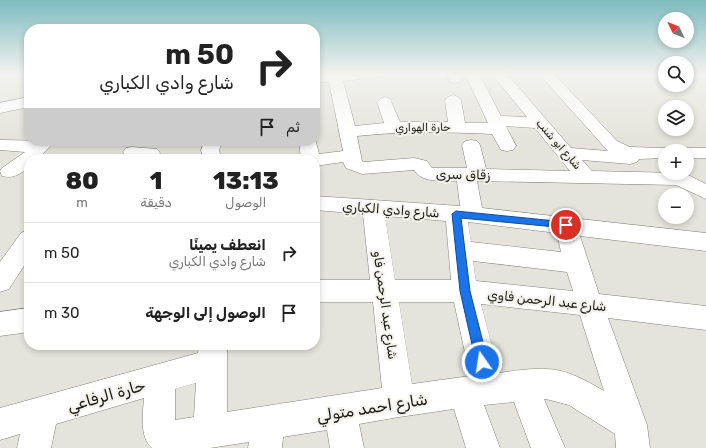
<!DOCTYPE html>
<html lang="ar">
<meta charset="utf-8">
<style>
:root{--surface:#fff;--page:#f6f6f6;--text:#222;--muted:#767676;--line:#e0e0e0}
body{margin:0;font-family:Rubik,"Noto Sans Arabic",sans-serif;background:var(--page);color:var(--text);direction:rtl;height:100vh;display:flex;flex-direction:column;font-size:15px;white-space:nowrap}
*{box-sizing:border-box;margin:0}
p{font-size:13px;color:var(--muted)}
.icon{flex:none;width:22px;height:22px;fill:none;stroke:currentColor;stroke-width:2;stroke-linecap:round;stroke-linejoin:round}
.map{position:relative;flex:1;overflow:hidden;direction:ltr}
.panel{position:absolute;left:24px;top:154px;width:296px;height:196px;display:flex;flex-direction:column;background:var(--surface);border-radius:16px;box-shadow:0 2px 6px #0003;direction:rtl}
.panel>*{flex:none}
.banner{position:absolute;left:24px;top:24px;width:296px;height:122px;border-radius:16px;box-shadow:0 2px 6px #0003;direction:rtl;background:#fff;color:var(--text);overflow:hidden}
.needle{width:26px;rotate:313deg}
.buttons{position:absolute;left:658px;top:12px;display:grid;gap:8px}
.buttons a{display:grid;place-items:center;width:36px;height:36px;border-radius:50%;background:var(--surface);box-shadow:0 2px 6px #0003;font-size:20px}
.pin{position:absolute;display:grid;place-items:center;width:34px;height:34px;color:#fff;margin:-17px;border:2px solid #fff;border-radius:50%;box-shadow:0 1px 4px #0007}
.me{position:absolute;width:44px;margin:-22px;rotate:347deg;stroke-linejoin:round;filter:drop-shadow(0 0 3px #0008)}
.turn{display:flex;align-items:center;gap:14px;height:84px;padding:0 20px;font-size:18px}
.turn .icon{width:52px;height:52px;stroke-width:2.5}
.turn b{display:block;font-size:28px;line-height:34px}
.then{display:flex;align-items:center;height:38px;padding:0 20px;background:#0003;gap:8px;font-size:15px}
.eta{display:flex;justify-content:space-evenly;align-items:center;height:68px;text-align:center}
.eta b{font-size:24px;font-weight:800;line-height:28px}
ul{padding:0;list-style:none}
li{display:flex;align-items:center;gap:12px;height:60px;padding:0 20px;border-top:1px solid var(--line)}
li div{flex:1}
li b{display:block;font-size:15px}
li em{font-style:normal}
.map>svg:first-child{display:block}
</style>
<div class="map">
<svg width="706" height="448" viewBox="0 0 706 448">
<rect width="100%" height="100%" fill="#e5e4dc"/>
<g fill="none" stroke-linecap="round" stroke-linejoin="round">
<defs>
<path id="minor" d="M 380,74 L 378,77 L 343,81 L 355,126 L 384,123 L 377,102 L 380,99 L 385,97 L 390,99 L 400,122 L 448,122 L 445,100 L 448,97 L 453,95 L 458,97 L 461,100 L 465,123 L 488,123 L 465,74 L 479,74 L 501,116 L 527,117 L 492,74 L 507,74 L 571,148 L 608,151 L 539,74 L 554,74 L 617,141 L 630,147 L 665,148 L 673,151 L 665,151 L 665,158 L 639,159 L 637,162 L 630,164 L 582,160 L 592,171 L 678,173 L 688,175 L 706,184 L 706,199 L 676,185 L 477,181 L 482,208 L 706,233 L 706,251 L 580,236 L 599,294 L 706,306 L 706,330 L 608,318 L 647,425 L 650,448 L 616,448 L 615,434 L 569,405 L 546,399 L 544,399 L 565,448 L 531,448 L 514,402 L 484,405 L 500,448 L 466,448 L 454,409 L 399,417 L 359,424 L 364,448 L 330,448 L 327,430 L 283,437 L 282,448 L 248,448 L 249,442 L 210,448 L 152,448 C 139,437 143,413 144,398 L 56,424 L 51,448 L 17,448 L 20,434 L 0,440 L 0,408 L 198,353 L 199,345 L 227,345 L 227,412 L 382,388 L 373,302 L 315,302 L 315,280 L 370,280 L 363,214 L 315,210 L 315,196 L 460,206 L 457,181 C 442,180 423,184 414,170 L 362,174 L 346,168 L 343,162 L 315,166 L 315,159 L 301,159 L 299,141 L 315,141 L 315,138 L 319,154 L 343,151 L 329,82 L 315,83 L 315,75 ZM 506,126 L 535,128 L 570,171 L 486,169 L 480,145 L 477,141 L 471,140 L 465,141 L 462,145 L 467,168 L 432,168 L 427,161 L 414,158 L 364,162 L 362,161 L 357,136 C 404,131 445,132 492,134 L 501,150 L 507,151 L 513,150 L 516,146 ZM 385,216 L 446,221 L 451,280 L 395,280 ZM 468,222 L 557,233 L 561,252 L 471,242 ZM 473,261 L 567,272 L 573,291 L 476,281 ZM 399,302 L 454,302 L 470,376 L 412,384 ZM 481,304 L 580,315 L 604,391 C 587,381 566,369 546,369 C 531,368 514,371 499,373 ZM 196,383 L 194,417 L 175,420 L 175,389 Z
M 446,74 L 460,74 L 462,79 L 460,82 L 455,83 L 450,82 Z
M 29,97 L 29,107 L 0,113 L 0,103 Z
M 0,140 L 55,141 L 38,159 L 29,159 L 29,167 C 20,174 14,179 2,176 L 0,171 L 2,168 L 25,152 L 0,150 Z
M 204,141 L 222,141 L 219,151 L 222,159 L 204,159 L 201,151 Z
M 132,147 L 157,149 L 160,153 L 158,159 L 140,159 L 126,156 L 123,152 L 126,148 Z
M 687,148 L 706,148 L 706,158 L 687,158 L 687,151 L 679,151 Z
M 29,230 L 29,258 L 9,289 L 0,292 L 0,262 L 21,233 Z
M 29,308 L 29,332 L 0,336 L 0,312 Z"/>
</defs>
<use href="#minor" stroke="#807f79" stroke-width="1"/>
<use href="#minor" fill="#fff" fill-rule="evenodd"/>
</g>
<linearGradient id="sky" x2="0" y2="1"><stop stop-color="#7ebbbf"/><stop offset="0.54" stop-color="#f3f3ef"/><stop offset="1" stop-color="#f3f3ef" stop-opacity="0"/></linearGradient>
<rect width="706" height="137" fill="url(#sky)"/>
<path fill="#1a73e8" stroke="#114b97" d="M 456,211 L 566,222 L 570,225 L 566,228 L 461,218 L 470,291 L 488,362 L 486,367 L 482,368 L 477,367 L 476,362 L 460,291 L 452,214 Z"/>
<g text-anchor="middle" stroke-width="4" stroke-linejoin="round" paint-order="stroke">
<g font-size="11" fill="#171714" stroke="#f2f1ea">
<text transform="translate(423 127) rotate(-1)" y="4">حارة الهواري</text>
<text transform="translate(559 144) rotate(49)" y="4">شارع ابو شنب</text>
</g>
<g font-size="13" fill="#171714" stroke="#f2f1ea">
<text transform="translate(463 174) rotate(1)" y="5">زقاق سرى</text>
<text transform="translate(391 209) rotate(4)" y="5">شارع وادي الكباري</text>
<text transform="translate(547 300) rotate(6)" y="5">شارع عبد الرحمن فاوي</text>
<text transform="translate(386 305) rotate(82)" y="5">شارع عبد الرحمن فاو</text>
</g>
<g font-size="16" fill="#171714" stroke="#f2f1ea">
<text transform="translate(106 395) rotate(-16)" y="6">حارة الرفاعي</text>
<text transform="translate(372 407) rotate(-9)" y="6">شارع احمد متولي</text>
</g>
</g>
</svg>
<div class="buttons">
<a><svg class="needle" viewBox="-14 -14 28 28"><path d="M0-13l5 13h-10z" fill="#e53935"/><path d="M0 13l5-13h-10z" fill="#767676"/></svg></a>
<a><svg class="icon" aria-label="search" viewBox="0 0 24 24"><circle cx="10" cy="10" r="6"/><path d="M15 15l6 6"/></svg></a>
<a><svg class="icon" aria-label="layers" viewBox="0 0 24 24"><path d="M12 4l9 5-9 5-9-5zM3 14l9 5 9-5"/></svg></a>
<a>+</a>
<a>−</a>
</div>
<div class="pin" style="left:566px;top:225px;background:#d93025"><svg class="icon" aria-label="arrive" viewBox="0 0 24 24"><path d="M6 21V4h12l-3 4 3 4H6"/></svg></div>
<svg class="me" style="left:482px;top:362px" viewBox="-20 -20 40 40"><circle r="17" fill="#1a73e8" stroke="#fff" stroke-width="3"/><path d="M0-11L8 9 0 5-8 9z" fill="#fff"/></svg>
<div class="banner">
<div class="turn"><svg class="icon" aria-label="right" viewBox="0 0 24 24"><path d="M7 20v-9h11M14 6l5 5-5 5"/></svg><div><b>50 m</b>شارع وادي الكباري</div></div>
<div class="then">ثم<svg class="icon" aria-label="arrive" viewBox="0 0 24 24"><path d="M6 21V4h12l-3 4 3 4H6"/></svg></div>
</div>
<section class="panel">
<div class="eta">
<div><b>13:13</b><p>الوصول</p></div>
<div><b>1</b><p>دقيقة</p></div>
<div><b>80</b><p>m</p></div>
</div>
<ul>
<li><svg class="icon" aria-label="right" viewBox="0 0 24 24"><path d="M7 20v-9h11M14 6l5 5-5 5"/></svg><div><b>انعطف يمينًا</b><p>شارع وادي الكباري</p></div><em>50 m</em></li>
<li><svg class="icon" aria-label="arrive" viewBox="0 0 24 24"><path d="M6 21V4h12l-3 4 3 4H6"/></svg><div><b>الوصول إلى الوجهة</b></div><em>30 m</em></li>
</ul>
</section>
</div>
